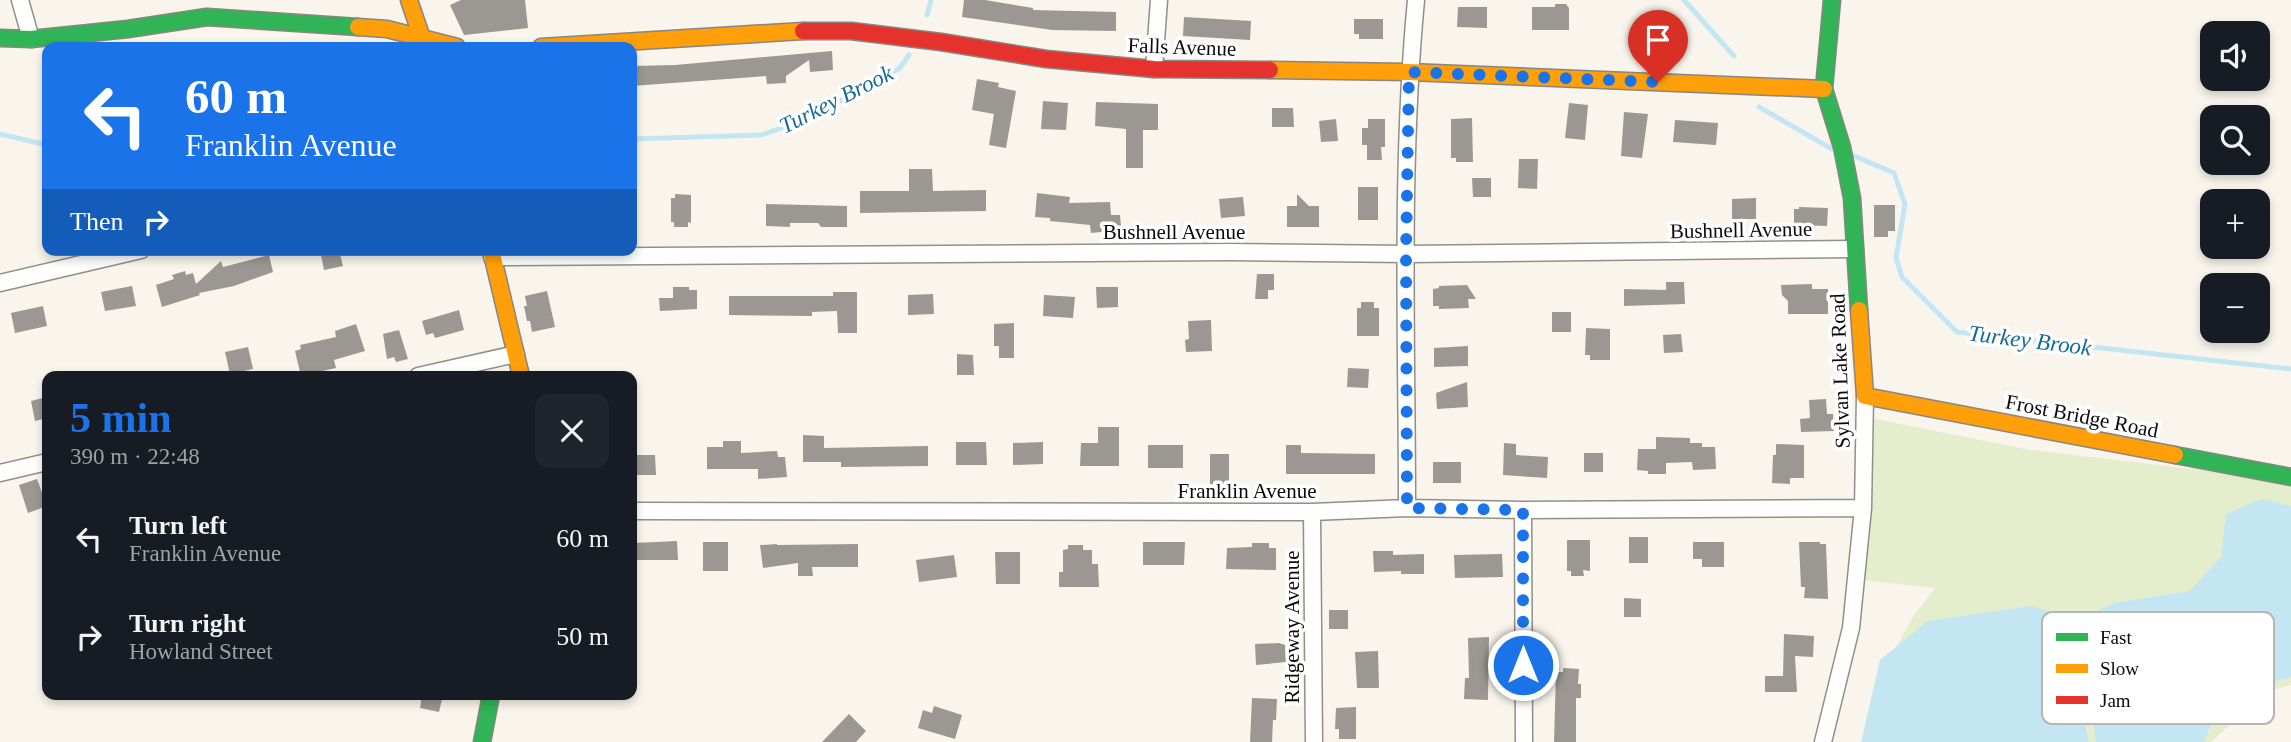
<!DOCTYPE html>
<meta charset="utf-8">
<style>
:root{--surface:#171b24;--page:#20242c;--text:#f1f3f6;--muted:#9ea1a6;--accent:#1a73e8}
body{margin:0;font-family:Georgia,serif;background:var(--page);color:var(--text);height:100vh;display:flex;flex-direction:column;font-size:26px;white-space:nowrap}
*{box-sizing:border-box;margin:0}
p{font-size:23px;color:var(--muted)}
.icon{flex:none;width:38px;height:38px;fill:none;stroke:currentColor;stroke-width:2;stroke-linecap:round;stroke-linejoin:round}
.map{position:relative;flex:1;overflow:hidden}
.drawer{position:absolute;left:42px;top:371px;width:595px;height:329px;display:flex;flex-direction:column;background:var(--surface);border-radius:14px;box-shadow:0 4px 10px #0003}
.drawer>*{flex:none}
.top-card{position:absolute;left:42px;top:42px;width:595px;height:214px;border-radius:14px;box-shadow:0 4px 10px #0003;background:#1a73e8;color:#fff;overflow:hidden}
.buttons{position:absolute;left:2200px;top:21px;display:grid;gap:14px}
.buttons a{display:grid;place-items:center;width:70px;height:70px;border-radius:14px;background:var(--surface);box-shadow:0 4px 10px #0003;font-size:35px}
.pin{position:absolute;display:grid;place-items:center;width:60px;height:60px;color:#fff;margin:-72px -30px;border-radius:50% 50% 50% 0;rotate:-45deg;box-shadow:0 0 7px #0007}
.pin .icon{rotate:45deg}
.me{position:absolute;width:77px;margin:-38px;rotate:0deg;stroke-linejoin:round;filter:drop-shadow(0 0 5px #0008)}
.turn{display:flex;align-items:center;gap:24px;height:147px;padding:0 28px;font-size:32px}
.turn .icon{width:91px;height:91px;stroke-width:2.5}
.turn b{display:block;font-size:49px;line-height:60px}
.then{display:flex;align-items:center;height:66px;padding:0 28px;background:#0003;gap:14px;font-size:26px}
.round{display:grid;place-items:center;flex:none;width:74px;height:74px;border-radius:14px;background:var(--page)}
.summary{display:flex;align-items:center;justify-content:space-between;height:119px;padding:0 28px}
h1{font-size:42px;font-weight:600;line-height:52px;color:var(--accent)}
ul{padding:0;list-style:none}
li{display:flex;align-items:center;gap:21px;height:98px;padding:0 28px}
li div{flex:1}
li b{display:block;font-size:26px}
li em{font-style:normal}
.map>svg:first-child{display:block}
</style>
<div class="map">
<svg width="2291" height="742" viewBox="0 0 2291 742">
<rect width="100%" height="100%" fill="#f9f5ec"/>
<path fill="#e4edcc" d="M 1871,418 L 2031,450 L 2251,476 L 2291,483 L 2291,685 L 2266,692 L 2211,742 L 1862,742 L 1895,650 L 1912,618 L 1935,588 L 1854,579 Z"/>
<path fill="#c3e6f2" d="M 2262,499 L 2291,506 L 2291,677 L 2267,683 L 2246,679 L 2212,722 L 2204,742 L 2096,742 L 2081,644 L 2080,619 L 2114,603 L 2190,591 L 2221,557 L 2226,514 Z
M 2031,606 L 2058,614 L 2089,742 L 1861,742 L 1880,660 L 1928,621 Z"/>
<g fill="none" stroke-linecap="round" stroke-linejoin="round">
<path stroke="#c3e6f2" stroke-width="5" d="M 1684,0 L 1734,56
M 927,15 L 931,0
M 1759,107 L 1832,149
M 0,134 L 47,145
M 632,139 L 761,135 L 803,121 L 900,68 L 909,55
M 1852,155 L 1894,173 L 1905,204 L 1896,258 L 1902,277 L 1957,332 L 2291,369"/>
</g>
<path fill="#9b9893" d="M 461,0 L 525,0 L 528,28 L 464,35 L 450,5 Z
M 964,0 L 985,0 L 1033,8 L 1033,10 L 1116,12 L 1116,31 L 1052,30 L 962,17 Z
M 1555,4 L 1566,4 L 1569,8 L 1569,30 L 1532,30 L 1532,7 L 1555,7 Z
M 1458,7 L 1487,7 L 1487,28 L 1457,27 Z
M 1184,17 L 1251,21 L 1250,40 L 1183,36 Z
M 1354,19 L 1383,19 L 1383,39 L 1359,39 L 1359,34 L 1354,34 Z
M 832,51 L 833,70 L 810,72 L 809,60 L 786,76 L 786,83 L 767,84 L 766,76 L 632,86 L 632,66 L 675,65 Z
M 977,79 L 999,83 L 998,87 L 1016,91 L 1006,148 L 989,145 L 994,114 L 972,110 Z
M 1043,101 L 1068,103 L 1066,130 L 1041,129 Z
M 1096,102 L 1158,104 L 1158,130 L 1143,130 L 1143,168 L 1126,168 L 1126,129 L 1095,126 Z
M 1569,103 L 1588,105 L 1585,140 L 1565,138 Z
M 1272,108 L 1293,108 L 1294,127 L 1272,127 Z
M 1624,112 L 1648,114 L 1642,158 L 1621,156 Z
M 1472,118 L 1473,162 L 1456,162 L 1456,158 L 1451,158 L 1451,119 Z
M 1336,119 L 1338,141 L 1321,142 L 1319,121 Z
M 1368,119 L 1385,119 L 1385,147 L 1381,147 L 1382,160 L 1367,160 L 1367,145 L 1362,145 L 1362,128 L 1368,128 Z
M 1675,120 L 1718,123 L 1716,145 L 1673,142 Z
M 1519,159 L 1538,159 L 1537,189 L 1518,188 Z
M 909,169 L 932,169 L 933,191 L 986,190 L 986,211 L 860,213 L 860,191 L 909,191 Z
M 1472,178 L 1491,178 L 1491,197 L 1473,197 Z
M 1358,187 L 1378,187 L 1378,220 L 1358,220 Z
M 1037,193 L 1070,197 L 1069,203 L 1110,202 L 1111,215 L 1120,215 L 1121,227 L 1111,228 L 1111,231 L 1091,233 L 1090,225 L 1050,221 L 1050,218 L 1035,217 Z
M 675,194 L 691,195 L 691,223 L 688,222 L 688,227 L 674,227 L 674,222 L 671,222 L 671,198 L 675,198 Z
M 1297,194 L 1309,206 L 1319,206 L 1319,227 L 1287,227 L 1287,206 L 1297,206 Z
M 1243,197 L 1245,216 L 1221,218 L 1219,199 Z
M 1756,198 L 1756,219 L 1732,219 L 1732,199 Z
M 766,204 L 847,206 L 847,227 L 821,227 L 818,223 L 790,223 L 790,227 L 766,226 Z
M 1874,205 L 1895,205 L 1895,231 L 1888,231 L 1888,237 L 1874,237 Z
M 1799,207 L 1828,208 L 1827,226 L 1799,225 L 1794,223 L 1794,209 L 1799,209 Z
M 320,250 L 339,250 L 343,266 L 324,270 Z
M 269,255 L 273,272 L 234,286 L 199,293 L 200,295 L 162,307 L 156,285 L 174,279 L 172,275 L 185,271 L 186,275 L 193,273 L 196,284 L 221,261 L 223,267 Z
M 1257,274 L 1274,274 L 1274,290 L 1268,290 L 1268,299 L 1255,299 Z
M 1666,282 L 1684,282 L 1685,304 L 1624,306 L 1624,289 L 1666,290 Z
M 1812,284 L 1812,289 L 1828,289 L 1828,314 L 1788,314 L 1788,301 L 1782,295 L 1781,285 Z
M 1467,285 L 1476,299 L 1468,299 L 1469,308 L 1439,309 L 1439,306 L 1433,306 L 1433,289 L 1439,288 L 1439,286 Z
M 132,286 L 136,306 L 105,311 L 101,292 Z
M 673,287 L 689,287 L 689,290 L 697,290 L 697,309 L 660,311 L 659,298 L 673,298 Z
M 1096,287 L 1118,287 L 1118,307 L 1097,308 Z
M 547,291 L 555,327 L 532,332 L 530,321 L 527,321 L 524,306 L 527,306 L 525,296 Z
M 833,292 L 857,292 L 857,333 L 838,333 L 837,311 L 812,312 L 812,316 L 729,315 L 729,296 L 833,296 Z
M 933,294 L 934,314 L 908,315 L 908,295 Z
M 1044,295 L 1075,297 L 1073,318 L 1043,316 Z
M 1361,302 L 1374,302 L 1374,308 L 1379,308 L 1379,336 L 1357,336 L 1357,308 L 1361,308 Z
M 43,306 L 47,326 L 15,333 L 11,313 Z
M 459,310 L 464,330 L 435,338 L 433,333 L 426,335 L 422,321 Z
M 1552,312 L 1571,312 L 1571,332 L 1552,332 Z
M 1211,320 L 1212,351 L 1186,352 L 1185,340 L 1189,339 L 1188,321 Z
M 1014,323 L 1014,358 L 999,358 L 999,346 L 994,346 L 994,324 Z
M 356,324 L 365,351 L 334,360 L 336,368 L 301,376 L 295,351 L 301,349 L 300,345 L 336,337 L 335,331 Z
M 1586,328 L 1610,329 L 1610,360 L 1590,360 L 1590,355 L 1585,355 Z
M 399,330 L 408,359 L 396,362 L 394,357 L 387,359 L 383,334 Z
M 1681,334 L 1683,352 L 1664,353 L 1663,335 Z
M 1468,346 L 1468,366 L 1434,367 L 1434,348 Z
M 248,347 L 253,369 L 230,374 L 225,352 Z
M 957,354 L 973,355 L 974,375 L 957,375 Z
M 1348,368 L 1369,369 L 1368,388 L 1347,387 Z
M 1467,382 L 1468,407 L 1437,409 L 1436,393 Z
M 47,397 L 47,418 L 35,421 L 31,401 Z
M 1826,399 L 1827,414 L 1833,414 L 1834,431 L 1801,432 L 1800,419 L 1810,418 L 1809,400 Z
M 1098,427 L 1119,427 L 1119,466 L 1080,466 L 1081,443 L 1098,443 Z
M 803,435 L 824,436 L 824,448 L 928,446 L 928,466 L 841,467 L 841,462 L 803,462 Z
M 1656,437 L 1690,438 L 1690,443 L 1702,443 L 1702,447 L 1715,447 L 1716,469 L 1693,470 L 1692,462 L 1666,463 L 1666,474 L 1648,474 L 1648,471 L 1637,470 L 1638,449 L 1656,449 Z
M 723,441 L 741,441 L 741,453 L 777,451 L 778,457 L 785,457 L 787,477 L 758,479 L 758,469 L 707,469 L 707,447 L 723,447 Z
M 956,442 L 986,442 L 987,465 L 956,465 Z
M 1043,442 L 1043,464 L 1013,465 L 1013,443 Z
M 1504,443 L 1516,444 L 1516,455 L 1548,457 L 1547,478 L 1503,475 Z
M 1776,444 L 1804,445 L 1804,478 L 1790,478 L 1790,484 L 1772,483 L 1773,455 L 1776,455 Z
M 1148,445 L 1183,445 L 1183,468 L 1148,468 Z
M 1286,445 L 1301,445 L 1301,453 L 1375,454 L 1375,474 L 1286,474 Z
M 1584,453 L 1603,453 L 1603,472 L 1584,472 Z
M 1210,454 L 1229,454 L 1229,484 L 1210,484 Z
M 632,455 L 655,455 L 656,475 L 632,475 Z
M 1433,462 L 1461,462 L 1461,483 L 1433,483 Z
M 37,479 L 47,506 L 28,513 L 19,485 Z
M 1629,537 L 1648,537 L 1648,563 L 1629,563 Z
M 1567,540 L 1590,540 L 1590,571 L 1583,570 L 1584,576 L 1571,576 L 1571,571 L 1567,571 Z
M 677,541 L 678,560 L 634,560 L 634,543 Z
M 703,542 L 728,542 L 728,571 L 703,571 Z
M 1143,542 L 1185,542 L 1184,565 L 1143,565 Z
M 1693,542 L 1724,542 L 1724,567 L 1702,567 L 1702,559 L 1693,559 Z
M 1799,542 L 1820,542 L 1820,544 L 1826,544 L 1828,599 L 1804,598 L 1805,587 L 1801,587 Z
M 1252,543 L 1269,543 L 1269,548 L 1276,548 L 1276,570 L 1226,569 L 1227,548 L 1252,547 Z
M 777,544 L 777,545 L 858,544 L 858,567 L 812,567 L 813,576 L 798,576 L 798,563 L 763,568 L 760,545 Z
M 1068,545 L 1083,545 L 1083,550 L 1092,550 L 1092,564 L 1098,564 L 1099,587 L 1059,587 L 1059,572 L 1063,572 L 1063,550 L 1068,549 Z
M 1373,551 L 1393,551 L 1393,555 L 1424,554 L 1424,574 L 1401,574 L 1401,571 L 1374,572 Z
M 995,552 L 1020,552 L 1020,584 L 996,584 Z
M 1502,554 L 1503,577 L 1455,578 L 1454,555 Z
M 954,555 L 957,577 L 919,582 L 916,560 Z
M 1624,598 L 1641,599 L 1641,617 L 1624,617 Z
M 1329,610 L 1348,610 L 1348,629 L 1329,629 Z
M 1784,634 L 1814,636 L 1813,657 L 1795,656 L 1797,692 L 1765,692 L 1765,676 L 1783,676 Z
M 1489,637 L 1488,700 L 1464,699 L 1465,678 L 1469,678 L 1468,638 Z
M 1279,643 L 1285,645 L 1286,662 L 1256,665 L 1255,644 Z
M 1378,651 L 1379,688 L 1357,688 L 1355,652 Z
M 1563,668 L 1579,669 L 1578,684 L 1581,684 L 1581,698 L 1576,698 L 1576,742 L 1554,742 L 1556,672 L 1563,672 Z
M 422,695 L 443,695 L 439,712 L 420,708 Z
M 1252,698 L 1277,699 L 1276,720 L 1273,720 L 1272,742 L 1250,742 Z
M 934,706 L 962,715 L 955,739 L 918,728 L 923,710 L 932,713 Z
M 1356,707 L 1356,739 L 1339,739 L 1339,729 L 1335,729 L 1336,708 Z
M 849,714 L 866,731 L 856,742 L 822,742 Z"/>
<g fill="none" stroke-linecap="round" stroke-linejoin="round">
<defs>
<path id="street" d="M 20,0 L 31,39
M 1154,69 L 1159,0
M 492,257 L 1229,252 L 1407,254 L 1855,249
M 0,283 L 141,250
M 418,376 L 516,354
M 0,473 L 47,462
M 1407,508 C 1407,339 1400,168 1416,0
M 1523,510 L 1524,742
M 632,511 L 1312,512 L 1407,508 L 1523,510 L 1863,508
M 1312,512 L 1314,742
M 1823,742 L 1851,628 L 1863,508 L 1865,396"/>
<path id="fast" d="M 1832,0 L 1824,89 L 1842,147 L 1852,198 L 1859,310
M 0,38 L 31,39 L 128,29 L 207,17 L 358,27
M 2175,455 L 2291,477
M 482,742 L 491,695"/>
<path id="slow" d="M 409,0 L 425,47
M 358,27 L 387,29 L 457,47
M 541,47 L 803,31
M 1270,70 L 1409,72 L 1824,89
M 491,250 L 521,376
M 1859,310 L 1865,396 L 2175,455"/>
<path id="jam" d="M 803,31 L 851,31 L 941,42 L 1046,59 L 1154,69 L 1270,70"/>
</defs>
<use href="#street" stroke="#918f8b" stroke-width="19"/>
<use href="#fast" stroke="#888682" stroke-width="19"/>
<use href="#slow" stroke="#888682" stroke-width="19"/>
<use href="#jam" stroke="#888682" stroke-width="19"/>
<use href="#street" stroke="#fefefc" stroke-width="16"/>
<use href="#fast" stroke="#30b455" stroke-width="16"/>
<use href="#slow" stroke="#ff9f0a" stroke-width="16"/>
<use href="#jam" stroke="#e5322d" stroke-width="16"/>
</g>
<g fill="none" stroke-linecap="round" stroke-linejoin="round">
<path stroke="#1a73e8" stroke-width="12" stroke-dasharray="0 21.6" d="M 1523,665 L 1523,510 L 1407,508 L 1406,254 L 1409,72 L 1658,82"/>
</g>
<g text-anchor="middle" stroke-width="7" stroke-linejoin="round" paint-order="stroke">
<g font-size="21" fill="#090909" stroke="#fff">
<text transform="translate(1182 47) rotate(2)" y="7">Falls Avenue</text>
<text transform="translate(1741 230) rotate(-1)" y="7">Bushnell Avenue</text>
<text x="1174" y="239">Bushnell Avenue</text>
<text transform="translate(1840 371) rotate(-92)" y="7">Sylvan Lake Road</text>
<text transform="translate(2082 416) rotate(11)" y="7">Frost Bridge Road</text>
<text x="1247" y="498">Franklin Avenue</text>
<text transform="translate(1292 627) rotate(-90)" y="7">Ridgeway Avenue</text>
</g>
<g font-size="23" font-style="italic" fill="#176b97" stroke="#fff">
<text transform="translate(836 99) rotate(-27)" y="8">Turkey Brook</text>
<text transform="translate(2030 340) rotate(7)" y="8">Turkey Brook</text>
</g>
</g>
<rect x="2042" y="612" width="232" height="112" rx="10" fill="#fff" stroke="#b5b5b5" stroke-width="2"/>
<rect x="2056" y="633" width="32" height="8" fill="#30b455"/>
<rect x="2056" y="664" width="32" height="9" fill="#ff9f0a"/>
<rect x="2056" y="696" width="32" height="8" fill="#e5322d"/>
<g font-size="19" fill="#090909">
<text x="2100" y="644">Fast</text>
<text x="2100" y="675">Slow</text>
<text x="2100" y="707">Jam</text>
</g>
</svg>
<div class="buttons">
<a><svg class="icon" aria-label="sound" viewBox="0 0 24 24"><path d="M4 9h4l5-4v14l-5-4H4zM17 9q2 3 0 6"/></svg></a>
<a><svg class="icon" aria-label="search" viewBox="0 0 24 24"><circle cx="10" cy="10" r="6"/><path d="M15 15l6 6"/></svg></a>
<a>+</a>
<a>−</a>
</div>
<div class="pin" style="left:1658px;top:82px;background:#d93025"><svg class="icon" aria-label="arrive" viewBox="0 0 24 24"><path d="M6 21V4h12l-3 4 3 4H6"/></svg></div>
<svg class="me" style="left:1523px;top:665px" viewBox="-20 -20 40 40"><circle r="17" fill="#1a73e8" stroke="#fff" stroke-width="3"/><path d="M0-11L8 9 0 5-8 9z" fill="#fff"/></svg>
<div class="top-card">
<div class="turn"><svg class="icon" aria-label="left" viewBox="0 0 24 24"><path d="M17 20v-9H6M10 6l-5 5 5 5"/></svg><div><b>60 m</b>Franklin Avenue</div></div>
<div class="then">Then<svg class="icon" aria-label="right" viewBox="0 0 24 24"><path d="M7 20v-9h11M14 6l5 5-5 5"/></svg></div>
</div>
<section class="drawer">
<div class="summary"><div><h1>5 min</h1><p>390 m · 22:48</p></div><a class="round"><svg class="icon" aria-label="close" viewBox="0 0 24 24"><path d="M6 6l12 12M18 6L6 18"/></svg></a></div>
<ul>
<li><svg class="icon" aria-label="left" viewBox="0 0 24 24"><path d="M17 20v-9H6M10 6l-5 5 5 5"/></svg><div><b>Turn left</b><p>Franklin Avenue</p></div><em>60 m</em></li>
<li><svg class="icon" aria-label="right" viewBox="0 0 24 24"><path d="M7 20v-9h11M14 6l5 5-5 5"/></svg><div><b>Turn right</b><p>Howland Street</p></div><em>50 m</em></li>
</ul>
</section>
</div>
